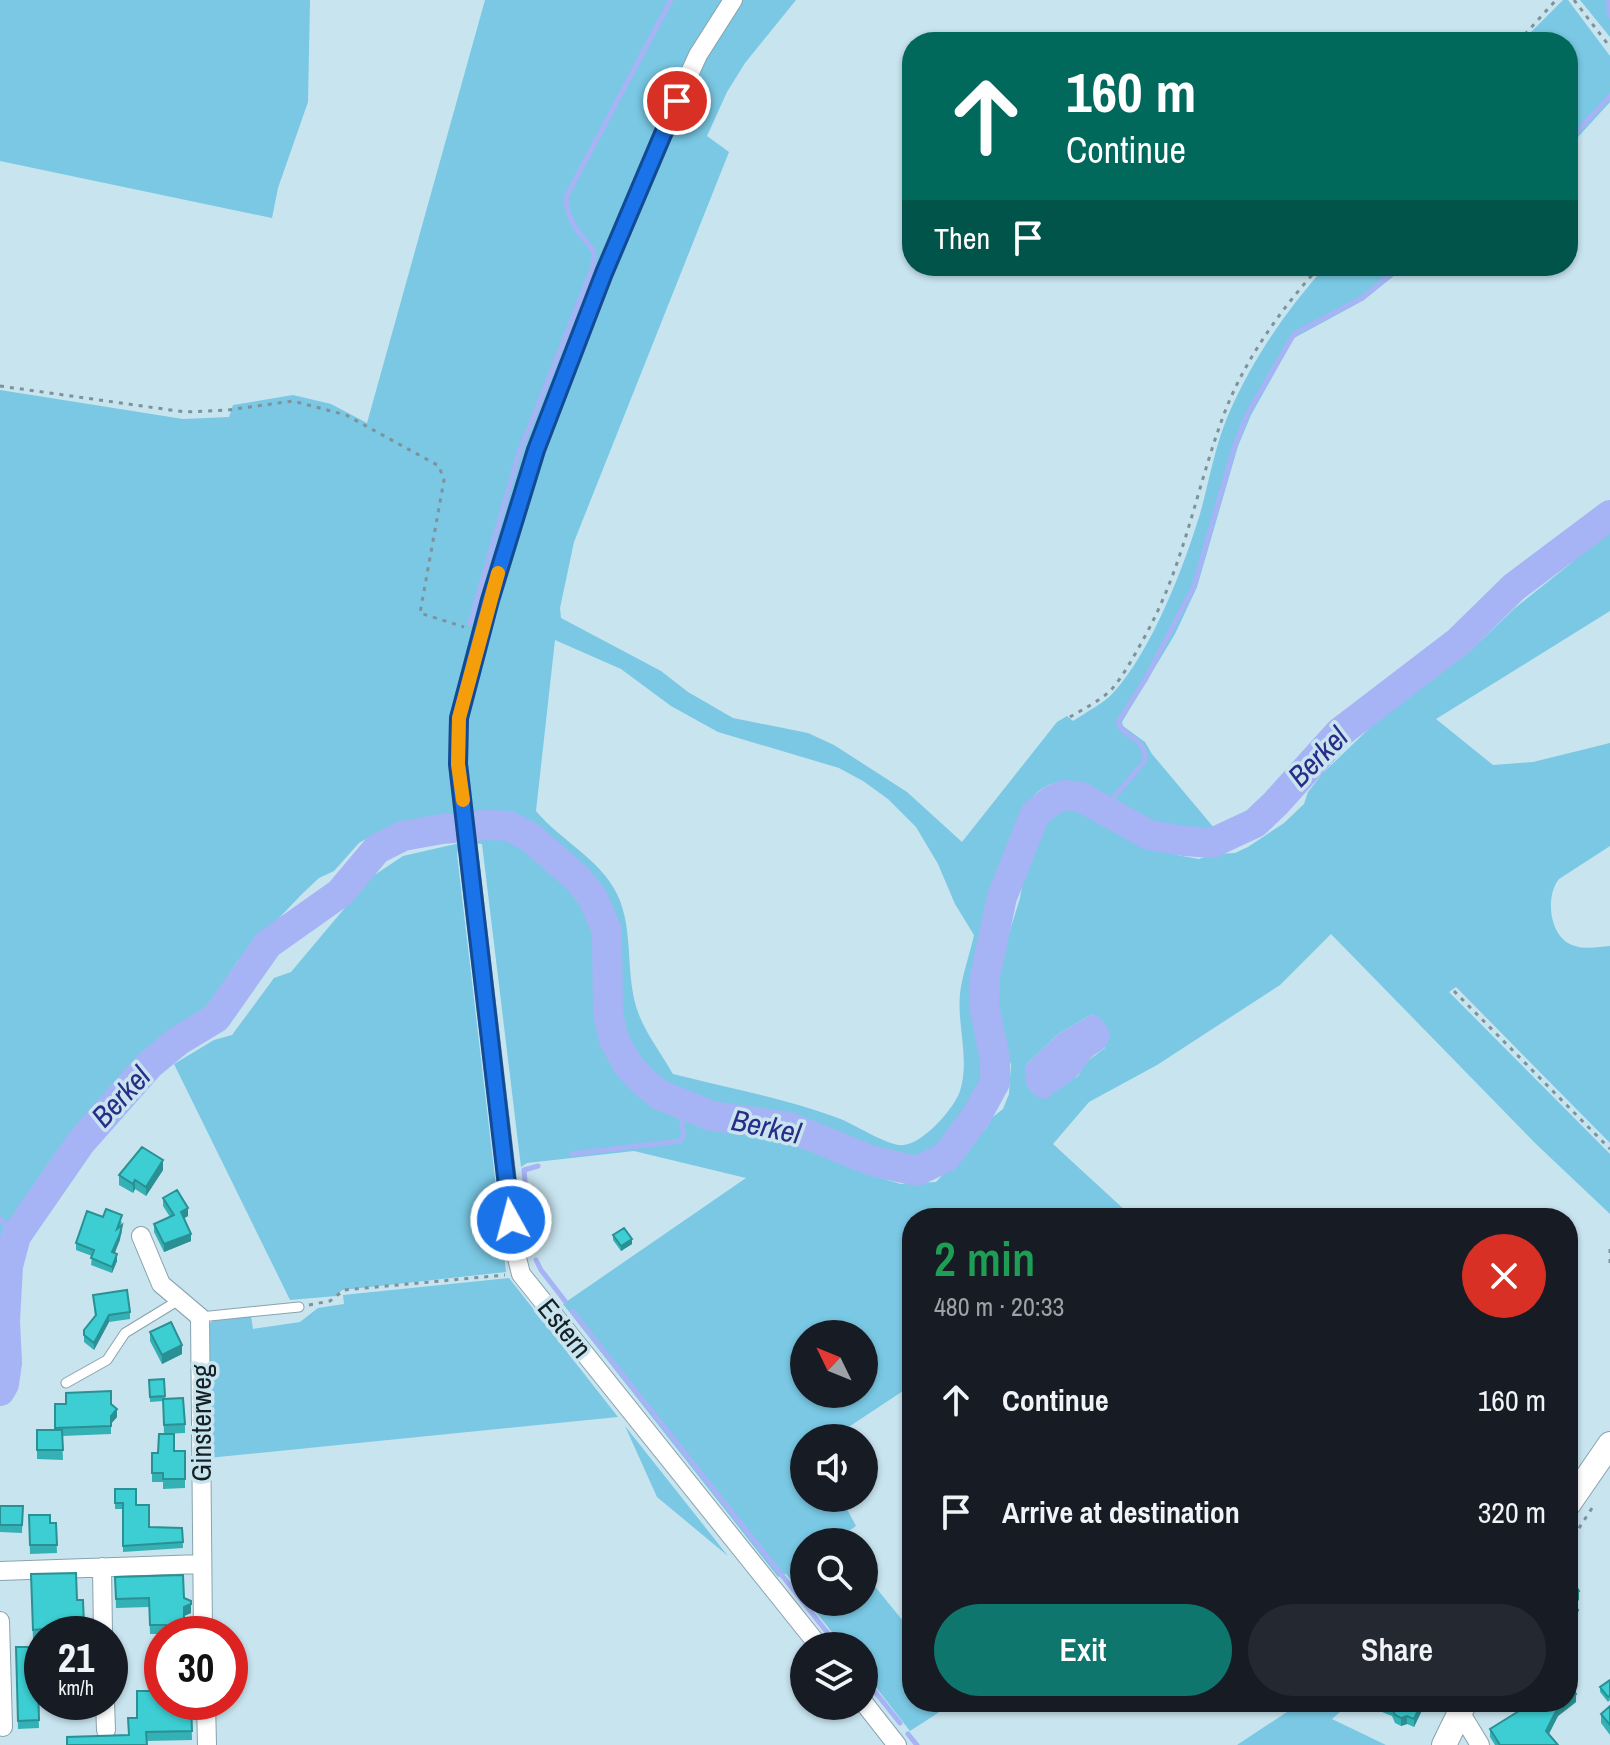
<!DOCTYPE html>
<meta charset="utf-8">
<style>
:root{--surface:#171b24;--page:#242831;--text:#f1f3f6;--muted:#9ea1a6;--accent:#0f766e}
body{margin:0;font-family:"Archivo Narrow",sans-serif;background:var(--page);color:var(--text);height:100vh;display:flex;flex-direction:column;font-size:30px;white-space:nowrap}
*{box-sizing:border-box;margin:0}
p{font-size:26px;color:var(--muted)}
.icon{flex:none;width:44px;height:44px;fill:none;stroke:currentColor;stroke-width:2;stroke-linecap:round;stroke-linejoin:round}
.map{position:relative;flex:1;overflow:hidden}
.sheet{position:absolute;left:902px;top:1208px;width:676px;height:504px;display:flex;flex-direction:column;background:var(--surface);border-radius:32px;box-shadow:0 2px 6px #0004}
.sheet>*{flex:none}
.top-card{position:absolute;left:902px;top:32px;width:676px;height:244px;border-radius:32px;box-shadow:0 2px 6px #0004;background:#00695c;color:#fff;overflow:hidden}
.needle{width:52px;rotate:313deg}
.tools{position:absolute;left:790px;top:1320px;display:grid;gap:16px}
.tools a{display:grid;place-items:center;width:88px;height:88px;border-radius:50%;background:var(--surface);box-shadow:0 2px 6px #0004;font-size:40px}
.speed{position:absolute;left:24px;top:1616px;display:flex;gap:16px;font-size:40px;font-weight:700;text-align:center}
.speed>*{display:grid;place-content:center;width:104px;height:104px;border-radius:50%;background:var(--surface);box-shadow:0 2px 6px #0004;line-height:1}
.speed small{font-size:20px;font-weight:400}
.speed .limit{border:12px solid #d22;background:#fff;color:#111}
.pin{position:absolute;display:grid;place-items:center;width:68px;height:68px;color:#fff;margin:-34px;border:4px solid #fff;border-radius:50%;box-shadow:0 2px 8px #0007}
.me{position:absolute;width:88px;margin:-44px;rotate:353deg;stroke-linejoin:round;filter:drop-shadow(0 0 6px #0008)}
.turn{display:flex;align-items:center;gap:28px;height:168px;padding:0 32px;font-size:36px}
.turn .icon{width:104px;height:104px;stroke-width:2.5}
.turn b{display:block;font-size:56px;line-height:68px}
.then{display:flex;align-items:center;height:76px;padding:0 32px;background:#0003;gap:16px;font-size:30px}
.round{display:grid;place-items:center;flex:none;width:84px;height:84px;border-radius:42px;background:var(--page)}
.head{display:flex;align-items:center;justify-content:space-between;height:136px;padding:0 32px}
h1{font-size:48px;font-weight:600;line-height:60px;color:#1e9e55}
.cta{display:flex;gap:16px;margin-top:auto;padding:16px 32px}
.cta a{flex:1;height:92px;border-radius:48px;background:var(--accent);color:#fff;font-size:32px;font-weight:600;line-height:92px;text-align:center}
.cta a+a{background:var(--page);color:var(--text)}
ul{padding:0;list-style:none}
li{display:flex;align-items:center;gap:24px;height:112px;padding:0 32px}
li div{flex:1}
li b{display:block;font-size:30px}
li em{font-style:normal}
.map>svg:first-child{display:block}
</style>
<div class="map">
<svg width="1610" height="1745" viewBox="0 0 1610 1745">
<rect width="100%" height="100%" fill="#c8e4ef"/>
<path fill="#7ac8e4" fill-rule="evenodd" d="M 0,0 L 310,0 L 308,102 L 278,188 L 272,218 L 0,161 Z
M 485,0 L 727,0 L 605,261 L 462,679 L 460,814 L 395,825 L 371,836 L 359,843 L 334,871 L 319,878 L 302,894 L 237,962 L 208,1006 L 144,1059 L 72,1136 L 27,1199 L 6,1237 L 0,1261 L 0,390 L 183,419 L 229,417 L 233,405 L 293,395 L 331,404 L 367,423 Z
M 737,0 L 796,0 L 745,63 L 727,92 L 707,136 L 729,152 L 574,542 L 560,608 L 561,618 L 661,671 L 688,692 L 733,718 L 808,733 L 834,745 L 907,792 L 962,842 L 1057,722 L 1067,716 L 1073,721 C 1086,712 1103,704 1113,693 C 1152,651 1186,562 1202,507 C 1210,476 1216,443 1229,413 C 1253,359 1286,310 1326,266 L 1406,266 L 1364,300 L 1294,338 L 1251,415 L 1238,446 L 1197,587 L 1175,634 L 1122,722 L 1123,726 L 1145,742 L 1152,754 L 1215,829 C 1200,830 1186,833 1171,830 C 1135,823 1093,773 1052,784 C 1029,790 1017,823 1012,843 C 1011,849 1012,856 1010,862 C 1007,869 1001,875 998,883 C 986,917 977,951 972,986 C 968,1018 985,1039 984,1065 C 982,1094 963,1114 946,1135 C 936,1148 924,1160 905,1159 C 888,1158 874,1147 859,1141 C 840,1132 803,1116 784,1112 C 751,1107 716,1108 686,1095 C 667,1088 647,1076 636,1059 C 613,1025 622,983 618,944 C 613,900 586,868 554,841 C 522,815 511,807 470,813 L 463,719 L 540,451 L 674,117 ZM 555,640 L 621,669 L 671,706 L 718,732 L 839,768 L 863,781 L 888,799 L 916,827 L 938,864 L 955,904 L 974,935 C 970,954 962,975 960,994 C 957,1027 970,1059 960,1091 C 954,1109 920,1148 899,1145 C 883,1143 854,1124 838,1118 C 784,1098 728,1088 673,1074 C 662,1055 647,1035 639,1015 C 624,976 635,931 617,894 C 600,859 560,840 536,811 Z
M 1563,0 L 1568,0 L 1610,56 L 1610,102 L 1568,148 L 1568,42 L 1521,42 Z
M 1580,0 L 1610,0 L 1610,37 Z
M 1610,533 L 1610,611 L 1436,719 L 1493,765 L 1533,762 L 1610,743 L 1610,846 L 1559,879 C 1545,896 1549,936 1572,945 C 1584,950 1598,947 1610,946 L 1610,1143 L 1456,987 L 1449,992 L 1610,1154 L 1610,1214 L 1536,1144 L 1331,934 L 1280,985 L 1157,1065 L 1089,1102 L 1053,1144 L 1128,1213 L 1126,1218 L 912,1218 L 912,1385 L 832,1438 L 804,1438 L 804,1498 L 841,1498 L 856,1526 L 837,1539 L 838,1542 L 804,1542 L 804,1596 L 786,1574 L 778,1577 L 563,1304 L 746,1178 L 634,1151 L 527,1163 L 521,1167 L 482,844 L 474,843 L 473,836 L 505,836 L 565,881 L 589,911 L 596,934 L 593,986 L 598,1034 L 614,1065 L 639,1094 L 669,1114 L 702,1128 L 764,1136 L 840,1158 L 867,1174 L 901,1184 L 936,1182 L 987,1127 L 984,1124 L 1003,1109 L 1009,1094 L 1011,1064 L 999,1042 L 993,1003 L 998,989 L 1002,956 L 1020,898 L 1023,879 L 1038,830 L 1057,811 L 1075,806 L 1145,847 L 1182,856 L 1199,859 L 1214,854 L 1235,853 L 1248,847 L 1284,823 L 1304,804 L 1308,792 L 1322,774 L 1380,718 L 1418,691 L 1428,678 L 1470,651 L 1515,608 L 1570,564 L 1590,544 ZM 1092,1014 L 1105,1048 L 1086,1062 L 1078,1076 L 1058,1087 L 1025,1066 L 1057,1035 ZM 804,1334 L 864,1334 L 864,1394 L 804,1394 Z
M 460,843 L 457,854 L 506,1272 L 342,1290 L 336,1296 L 290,1300 L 174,1064 L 214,1040 L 232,1035 L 274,978 L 291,972 L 370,878 L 403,856 Z
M 509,1278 L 618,1417 L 208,1458 L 206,1328 L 213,1320 L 251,1316 L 253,1329 L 300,1322 L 318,1308 L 344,1304 L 343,1295 Z
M 625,1426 L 728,1556 L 657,1497 Z
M 864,1573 L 912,1632 L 912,1702 L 955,1702 L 910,1731 L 864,1672 L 864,1646 L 843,1646 L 808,1602 L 864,1602 Z
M 1302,1702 L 1351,1702 L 1332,1719 L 1386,1745 L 1237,1745 Z"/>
<path fill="#a6b4f5" d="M 1092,1014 C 1104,1018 1114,1032 1107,1044 C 1104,1050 1098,1052 1093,1056 C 1086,1062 1083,1070 1077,1076 C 1067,1085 1056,1090 1046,1099 C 1029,1098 1024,1082 1025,1066 L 1057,1035 Z"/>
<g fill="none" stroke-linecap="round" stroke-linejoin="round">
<path stroke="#a6b4f5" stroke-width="5" d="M 1608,0 L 1610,16
M 1568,142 L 1610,96
M 470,623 L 519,453 L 593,267 L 594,251 C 580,235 566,219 566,197 L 671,0
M 1104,809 L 1144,762 C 1150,740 1124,739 1118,722 L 1145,680 L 1194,586 L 1235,445 L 1248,413 L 1294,334 L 1362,298 L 1401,266
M 572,1154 L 680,1141 L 684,1135 L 678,1101
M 0,1219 L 16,1236
M 530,1233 L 524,1170 L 538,1166
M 536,1260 L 541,1270 L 565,1301
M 572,1311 L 838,1646
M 864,1678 L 900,1723
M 908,1734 L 917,1745"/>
<path stroke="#a6b4f5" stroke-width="30" d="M 0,1391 L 4,1384 L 7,1363 L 5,1321 L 8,1266 L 16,1236 L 81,1142 L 149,1065 L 178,1041 L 216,1018 L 268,944 L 340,893 L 377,849 L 403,836 L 442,829 L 487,825 L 509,826 L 530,837 L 577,878 L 593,898 L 607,931 L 608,1014 L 614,1040 L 628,1065 L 643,1081 L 660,1095 L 712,1116 L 789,1127 L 872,1161 L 917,1171 L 946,1157 L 977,1115 L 995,1082 L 995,1059 L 984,1005 L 985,977 L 1002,897 L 1035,814 L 1052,800 L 1065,795 L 1081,797 L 1149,835 L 1184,841 L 1212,843 L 1255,823 L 1276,803 L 1339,733 L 1458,642 L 1514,587 L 1610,515"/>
<defs>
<path id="service" d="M 200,1317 L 299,1307
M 66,1383 L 107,1360 L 125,1333 L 179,1300"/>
<path id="minor" d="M 733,0 L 698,55 L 677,101 L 604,273 L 536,450 L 490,600 L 459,718 L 458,764 L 515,1250 L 521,1274 L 819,1646
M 141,1236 L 161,1284 L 200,1317 L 203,1634
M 102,1567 L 103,1634
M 0,1571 L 201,1564
M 0,1621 L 3,1727
M 105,1702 L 106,1730
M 206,1702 L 207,1745
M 864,1703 L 897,1745
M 1460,1712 L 1480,1745"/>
<path id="tertiary" d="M 1568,1505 L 1610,1444
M 1444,1745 L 1465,1702"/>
</defs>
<use href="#service" stroke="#89a3ae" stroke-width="11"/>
<use href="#minor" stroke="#89a3ae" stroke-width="20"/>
<use href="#tertiary" stroke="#89a3ae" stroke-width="26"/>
<path stroke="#7d929a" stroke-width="3" stroke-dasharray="4 6" stroke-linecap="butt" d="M 1574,0 L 1610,47
M 1518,42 L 1556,0
M 0,386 L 185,412 L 228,410 L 293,401 L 346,415 L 439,466 L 444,480 L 420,613 L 464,627
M 1070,717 C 1083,709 1100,701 1111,690 C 1124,675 1134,656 1144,638 C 1185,564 1195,492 1224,414 C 1245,359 1281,309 1320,266
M 1454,991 L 1610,1149
M 1610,1249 L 1610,1265
M 309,1305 L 330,1301 L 344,1290 L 505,1275
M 1568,1545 L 1594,1505"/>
<use href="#service" stroke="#fff" stroke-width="9"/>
<use href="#minor" stroke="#fff" stroke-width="18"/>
<use href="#tertiary" stroke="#fff" stroke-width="24"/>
</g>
<path fill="#34b1b5" d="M 163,1170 L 146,1196 L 135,1189 L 133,1193 L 119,1185 L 119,1175 Z
M 163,1198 L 188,1216 L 184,1218 L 191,1241 L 164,1252 L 154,1232 L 154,1224 L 170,1217 L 163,1206 Z
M 103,1217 L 122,1222 L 120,1227 L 122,1232 L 115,1253 L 117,1261 L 112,1273 L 91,1265 L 92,1256 L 76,1250 L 76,1243 Z
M 613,1235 L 632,1244 L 621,1251 L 613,1240 Z
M 93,1295 L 130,1312 L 130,1319 L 109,1322 L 94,1350 L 84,1342 L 84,1330 L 95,1316 Z
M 150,1332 L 182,1354 L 162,1364 L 150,1341 Z
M 164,1379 L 165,1399 L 185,1424 L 185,1433 L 164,1434 L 163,1401 L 150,1402 L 149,1380 Z
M 55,1404 L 111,1404 L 117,1417 L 111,1423 L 111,1434 L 62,1436 L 63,1460 L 37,1459 L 37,1430 L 55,1430 Z
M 185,1451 L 185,1488 L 163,1489 L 163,1482 L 152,1482 L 152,1453 Z
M 115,1489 L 136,1505 L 149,1527 L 182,1528 L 183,1548 L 123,1552 L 123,1509 L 115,1509 Z
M 0,1506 L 23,1506 L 22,1533 L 0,1532 Z
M 29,1515 L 50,1523 L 56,1523 L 57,1553 L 30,1554 Z
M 31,1574 L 77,1600 L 83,1600 L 84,1634 L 42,1634 L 42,1640 L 33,1641 Z
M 115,1577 L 184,1598 L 191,1613 L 184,1616 L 184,1634 L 189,1634 L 150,1634 L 149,1607 L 116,1608 Z
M 16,1647 L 37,1647 L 39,1728 L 18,1729 Z
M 1610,1680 L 1610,1700 L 1608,1702 L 1600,1692 L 1600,1687 Z
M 159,1702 L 191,1702 L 192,1740 L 147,1741 L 128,1735 L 137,1718 Z
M 1426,1702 L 1414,1727 L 1407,1724 L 1401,1726 L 1395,1723 L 1392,1716 L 1382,1712 L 1382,1704 Z
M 1576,1702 L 1558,1716 L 1549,1734 L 1558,1745 L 1495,1745 L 1490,1737 L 1490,1729 L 1527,1706 Z
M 1610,1706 L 1610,1735 L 1601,1723 L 1601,1714 Z"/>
<path fill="#2a9093" d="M 163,1160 L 163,1170 L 146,1196 L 146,1187 Z
M 135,1180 L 135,1189 L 133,1193 L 133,1184 Z
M 188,1208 L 188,1216 L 181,1220 L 181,1212 Z
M 122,1225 L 120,1240 L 112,1259 L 112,1252 Z
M 191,1234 L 191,1241 L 164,1252 L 164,1244 Z
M 632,1239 L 632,1244 L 621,1251 L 621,1246 Z
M 117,1254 L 117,1261 L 112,1273 L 112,1267 Z
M 109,1315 L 109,1322 L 94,1350 L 94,1343 Z
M 182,1345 L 182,1354 L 162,1364 L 162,1355 Z
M 117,1409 L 117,1417 L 111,1424 L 111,1416 Z
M 1579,1591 L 1579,1600 L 1568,1608 L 1568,1599 Z
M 191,1604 L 191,1613 L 184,1616 L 184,1607 Z
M 1578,1610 L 1578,1619 L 1569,1640 L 1569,1631 Z
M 1576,1694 L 1576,1702 L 1558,1716 L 1546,1739 L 1546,1731 L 1558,1707 L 1565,1702 L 1568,1702 L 1568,1700 Z
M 1422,1702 L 1426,1702 L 1414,1727 L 1414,1719 Z
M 1407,1716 L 1407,1724 L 1401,1726 L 1401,1718 Z"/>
<path fill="#3cced2" stroke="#2a9093" stroke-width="2" d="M 142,1147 L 163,1160 L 146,1187 L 135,1180 L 133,1184 L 119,1175 Z
M 177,1190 L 188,1208 L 181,1212 L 191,1234 L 164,1244 L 154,1224 L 174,1215 L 163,1198 Z
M 106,1209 L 122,1215 L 117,1229 L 122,1225 L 120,1234 L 112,1252 L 117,1254 L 112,1267 L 91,1258 L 94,1250 L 76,1243 L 87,1211 L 103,1217 Z
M 624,1228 L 632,1239 L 621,1246 L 613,1235 Z
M 127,1290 L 130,1312 L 109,1315 L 94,1343 L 84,1335 L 84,1330 L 96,1315 L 93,1295 Z
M 171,1322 L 182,1345 L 162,1355 L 150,1332 Z
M 164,1379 L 165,1396 L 150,1397 L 149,1380 Z
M 111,1391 L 111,1404 L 117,1409 L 111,1416 L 111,1426 L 55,1428 L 55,1404 L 66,1404 L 66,1393 Z
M 183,1398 L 185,1424 L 164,1425 L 163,1399 Z
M 37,1430 L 62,1430 L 63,1450 L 37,1450 Z
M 159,1434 L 174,1434 L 174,1451 L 185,1451 L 185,1479 L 163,1479 L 163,1473 L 152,1473 L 152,1453 L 158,1453 Z
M 115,1489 L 136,1489 L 136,1505 L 149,1505 L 149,1527 L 182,1528 L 183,1542 L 123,1546 L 123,1503 L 115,1503 Z
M 0,1506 L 23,1506 L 22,1525 L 0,1525 Z
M 29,1515 L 50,1515 L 50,1523 L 56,1523 L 57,1545 L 30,1545 Z
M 76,1573 L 77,1600 L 83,1600 L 84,1625 L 33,1630 L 31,1574 Z
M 183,1575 L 184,1598 L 191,1601 L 191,1604 L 184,1607 L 184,1634 L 189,1634 L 166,1634 L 166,1625 L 150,1625 L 149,1598 L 116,1599 L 115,1577 Z
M 1568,1575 L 1579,1591 L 1568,1599 Z
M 1568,1605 L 1578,1610 L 1569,1631 L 1568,1630 Z
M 16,1647 L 37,1647 L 39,1720 L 18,1721 Z
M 1610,1680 L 1610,1696 L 1608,1697 L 1600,1687 Z
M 1568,1682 L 1576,1694 L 1568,1700 Z
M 137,1691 L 159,1691 L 159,1702 L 191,1702 L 192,1731 L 146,1732 L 147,1745 L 67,1745 L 67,1737 L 129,1735 L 128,1718 L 137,1718 Z
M 1383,1702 L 1422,1702 L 1414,1719 L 1407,1716 L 1401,1718 L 1395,1715 L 1392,1708 L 1382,1704 Z
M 1529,1702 L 1565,1702 L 1558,1707 L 1546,1731 L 1558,1745 L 1500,1745 L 1490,1729 L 1527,1706 Z
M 1610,1706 L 1610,1725 L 1601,1714 Z"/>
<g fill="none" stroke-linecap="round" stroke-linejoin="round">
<defs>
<path id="route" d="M 511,1220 L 458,764 L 459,718 L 490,600 L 536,450 L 604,273 L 677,101"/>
</defs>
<use href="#route" stroke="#114b97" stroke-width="20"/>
<use href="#route" stroke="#1a73e8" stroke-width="14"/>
<path stroke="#f59e0b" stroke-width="14" d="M 463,800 L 458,764 L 459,718 L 498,573"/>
</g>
<g text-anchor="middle" stroke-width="7" stroke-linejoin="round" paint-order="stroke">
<g font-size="28" fill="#162024" stroke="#c8e4ef">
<text transform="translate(565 1328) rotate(51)" y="10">Estern</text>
<text transform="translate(201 1423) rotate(-90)" y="10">Ginsterweg</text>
</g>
<g font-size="30" font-style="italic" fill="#2b2c88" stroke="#c8e4ef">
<text transform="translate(1318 757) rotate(-45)" y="10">Berkel</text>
<text transform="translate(121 1097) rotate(-47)" y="10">Berkel</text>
<text transform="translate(766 1127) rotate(12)" y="10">Berkel</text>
</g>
</g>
</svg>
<div class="tools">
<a><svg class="needle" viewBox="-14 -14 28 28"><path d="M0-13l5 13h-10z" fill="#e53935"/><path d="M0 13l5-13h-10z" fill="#9ea1a6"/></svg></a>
<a><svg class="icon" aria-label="sound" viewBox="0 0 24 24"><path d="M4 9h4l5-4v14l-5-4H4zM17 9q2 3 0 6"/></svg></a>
<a><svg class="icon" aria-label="search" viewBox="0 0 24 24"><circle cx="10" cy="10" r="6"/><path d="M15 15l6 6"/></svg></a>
<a><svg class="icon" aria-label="layers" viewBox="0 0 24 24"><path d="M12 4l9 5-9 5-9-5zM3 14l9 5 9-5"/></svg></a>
</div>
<div class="speed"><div>21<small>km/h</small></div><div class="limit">30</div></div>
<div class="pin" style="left:677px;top:101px;background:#d93025"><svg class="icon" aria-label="arrive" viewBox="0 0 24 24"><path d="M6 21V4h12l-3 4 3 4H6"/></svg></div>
<svg class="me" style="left:511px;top:1220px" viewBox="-20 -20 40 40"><circle r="17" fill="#1a73e8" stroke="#fff" stroke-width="3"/><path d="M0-11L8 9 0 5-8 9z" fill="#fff"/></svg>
<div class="top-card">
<div class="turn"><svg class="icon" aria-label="ahead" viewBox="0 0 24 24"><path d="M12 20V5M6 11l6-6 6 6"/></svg><div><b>160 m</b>Continue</div></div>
<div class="then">Then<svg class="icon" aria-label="arrive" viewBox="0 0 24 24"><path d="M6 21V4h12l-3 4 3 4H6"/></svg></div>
</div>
<section class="sheet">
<div class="head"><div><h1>2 min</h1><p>480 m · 20:33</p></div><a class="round" style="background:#d93025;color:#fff"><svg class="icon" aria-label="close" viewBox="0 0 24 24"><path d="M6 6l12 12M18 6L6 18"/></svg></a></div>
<ul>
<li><svg class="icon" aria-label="ahead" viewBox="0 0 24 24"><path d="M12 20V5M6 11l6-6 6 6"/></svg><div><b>Continue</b></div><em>160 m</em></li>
<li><svg class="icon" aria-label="arrive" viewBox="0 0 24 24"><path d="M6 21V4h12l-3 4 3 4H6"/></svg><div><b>Arrive at destination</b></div><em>320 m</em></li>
</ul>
<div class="cta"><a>Exit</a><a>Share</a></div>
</section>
</div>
